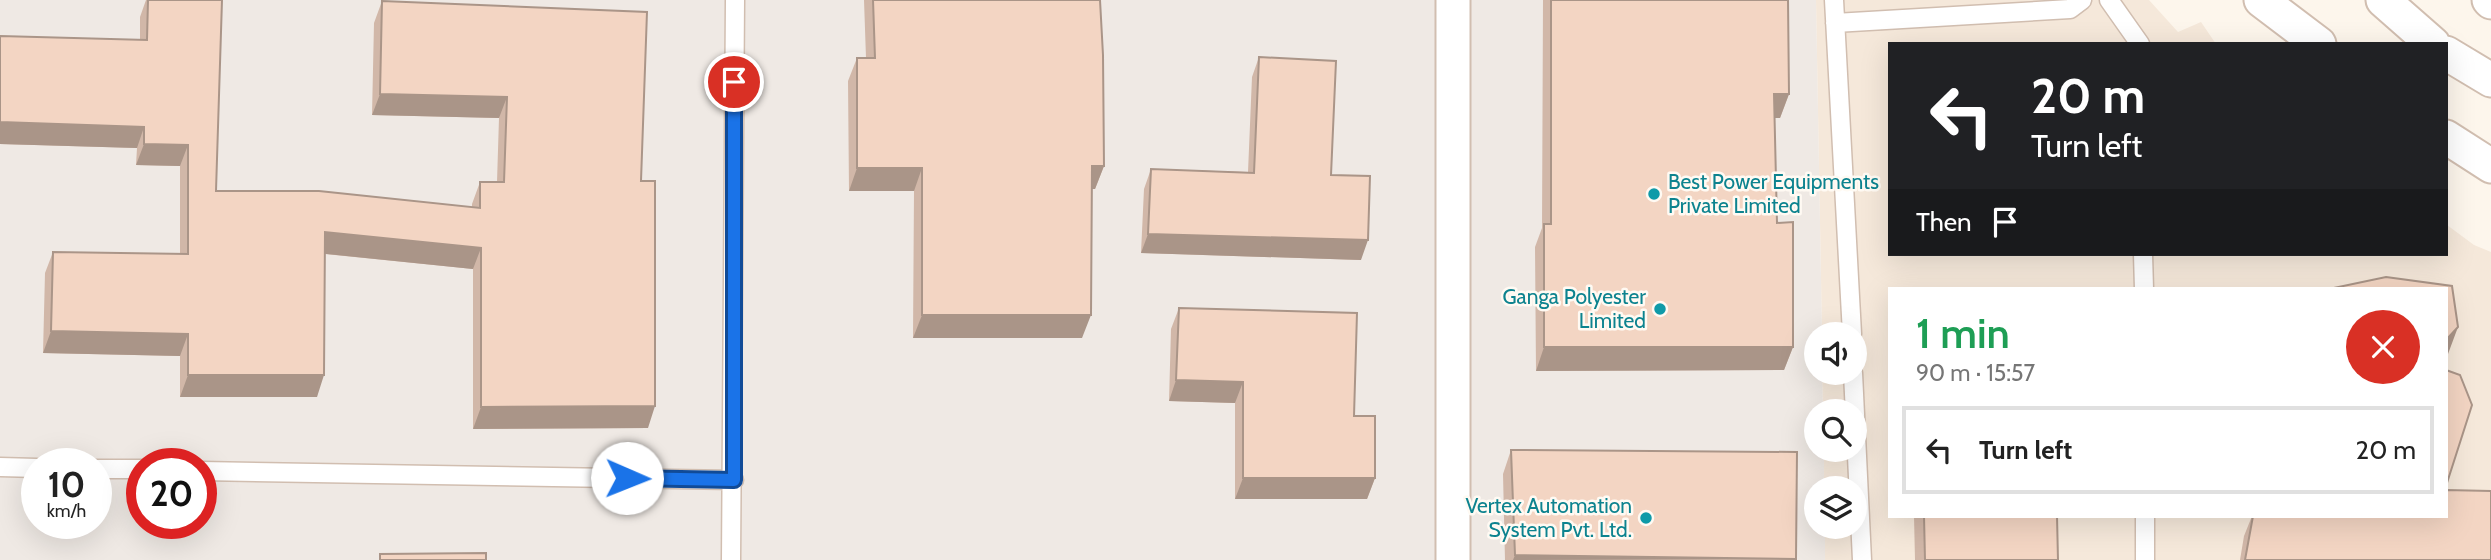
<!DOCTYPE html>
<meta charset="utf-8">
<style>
:root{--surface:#fff;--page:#f2f2f2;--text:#222;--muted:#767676;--line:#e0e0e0}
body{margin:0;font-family:Cabin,sans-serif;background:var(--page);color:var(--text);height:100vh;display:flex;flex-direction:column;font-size:26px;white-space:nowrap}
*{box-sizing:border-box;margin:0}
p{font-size:23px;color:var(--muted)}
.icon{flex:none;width:38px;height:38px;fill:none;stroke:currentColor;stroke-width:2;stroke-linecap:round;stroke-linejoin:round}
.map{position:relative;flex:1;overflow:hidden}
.drawer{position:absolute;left:1888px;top:287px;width:560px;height:231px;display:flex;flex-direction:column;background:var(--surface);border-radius:0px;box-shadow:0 7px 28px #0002}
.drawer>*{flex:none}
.hud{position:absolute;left:1888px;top:42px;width:560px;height:214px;border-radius:0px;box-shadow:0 7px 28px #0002;background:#202124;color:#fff;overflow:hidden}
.controls{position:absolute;left:1804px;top:322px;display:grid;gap:14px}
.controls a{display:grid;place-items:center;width:63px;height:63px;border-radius:50%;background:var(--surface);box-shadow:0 7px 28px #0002;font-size:35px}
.speed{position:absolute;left:21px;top:448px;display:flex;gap:14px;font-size:35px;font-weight:700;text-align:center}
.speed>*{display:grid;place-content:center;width:91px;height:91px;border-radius:50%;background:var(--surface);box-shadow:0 7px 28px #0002;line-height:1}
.speed small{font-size:18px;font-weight:400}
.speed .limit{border:10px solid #d22;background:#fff;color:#111}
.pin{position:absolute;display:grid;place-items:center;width:60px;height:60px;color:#fff;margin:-30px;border:4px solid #fff;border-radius:50%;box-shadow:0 2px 7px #0007}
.me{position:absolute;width:77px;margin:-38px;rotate:91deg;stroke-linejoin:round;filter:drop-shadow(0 0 5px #0008)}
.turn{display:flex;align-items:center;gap:24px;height:147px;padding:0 28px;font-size:32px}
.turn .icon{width:91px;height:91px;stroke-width:2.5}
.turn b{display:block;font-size:49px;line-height:60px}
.then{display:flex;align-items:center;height:66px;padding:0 28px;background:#0003;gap:14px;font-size:26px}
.round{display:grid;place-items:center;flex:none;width:74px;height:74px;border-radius:37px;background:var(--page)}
.head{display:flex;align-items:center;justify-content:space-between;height:119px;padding:0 28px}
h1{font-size:42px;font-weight:600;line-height:52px;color:#1e9e55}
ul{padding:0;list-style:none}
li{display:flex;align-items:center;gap:21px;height:88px;margin:0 14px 10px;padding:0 14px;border:4px solid var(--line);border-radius:0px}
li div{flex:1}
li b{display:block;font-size:26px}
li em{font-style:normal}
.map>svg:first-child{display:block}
</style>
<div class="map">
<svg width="2491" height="560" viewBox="0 0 2491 560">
<rect width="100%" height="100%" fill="#fdf6ec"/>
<path fill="#f5e8da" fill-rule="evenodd" d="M 1816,0 L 2149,0 L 2178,32 L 2201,22 L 2216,44 L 1890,44 L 1890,254 L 2446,254 L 2447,225 L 2474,245 L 2491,252 L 2491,560 L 1825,560 L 1825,527 L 1855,527 L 1855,488 L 1824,488 L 1824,450 L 1855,450 L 1855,411 L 1823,411 L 1822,373 L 1855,373 L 1855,334 L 1822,334 ZM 1890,289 L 2446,289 L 2446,516 L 1890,516 Z"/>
<path fill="#efe9e4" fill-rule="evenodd" d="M 0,0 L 1816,0 L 1822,334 L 1816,334 L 1816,373 L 1822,373 L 1823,411 L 1816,411 L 1816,450 L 1824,450 L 1824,488 L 1816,488 L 1816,527 L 1825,527 L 1825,560 L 0,560 ZM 37,464 L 96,464 L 96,523 L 37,523 ZM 142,464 L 201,464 L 201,523 L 142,523 Z"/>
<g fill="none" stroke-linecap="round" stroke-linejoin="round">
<defs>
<path id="lane" d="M 1834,0 L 1852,334
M 2109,0 L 2140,44
M 1835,23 L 2070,9 L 2082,0
M 2143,254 L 2144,289
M 1853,373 L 1862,560
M 0,467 L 37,468
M 96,469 L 142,469
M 201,471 L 734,480
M 2145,516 L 2145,560
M 731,560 L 735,0"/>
<path id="street" d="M 1453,0 L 1453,560
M 2261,0 L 2319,44
M 2383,0 L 2433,44
M 2489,0 L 2491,2
M 2446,53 L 2491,80
M 2446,137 L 2491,166"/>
</defs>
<use href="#lane" stroke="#d1beb0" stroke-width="21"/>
<use href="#street" stroke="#d1beb0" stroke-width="37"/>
<use href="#lane" stroke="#fff" stroke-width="18"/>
<use href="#street" stroke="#fff" stroke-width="33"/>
</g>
<path fill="#d1b7a8" d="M 146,0 L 222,0 L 216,191 L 472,207 L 472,204 L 480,182 L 497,182 L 499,118 L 372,115 L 374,23 L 382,1 L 641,181 L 648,428 L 473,429 L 473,269 L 325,254 L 317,397 L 180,397 L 180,356 L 43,353 L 45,273 L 53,252 L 180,254 L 180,166 L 136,165 L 137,148 L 0,144 L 0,36 L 140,40 L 140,17 Z
M 864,0 L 1100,0 L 1104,166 L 1095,189 L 1091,189 L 1082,338 L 913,338 L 914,191 L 849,191 L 848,81 L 857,58 L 866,58 Z
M 1543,0 L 1788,0 L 1789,94 L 1780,118 L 1774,118 L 1777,223 L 1793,347 L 1784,370 L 1536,371 L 1535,247 L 1542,228 Z
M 1259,57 L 1331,175 L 1361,260 L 1141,253 L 1144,189 L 1151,169 L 1248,172 L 1252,77 Z
M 1179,308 L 1354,416 L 1375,478 L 1367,499 L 1235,499 L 1235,403 L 1169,401 L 1171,329 Z
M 1511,450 L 1795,560 L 1505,560 L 1503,474 Z
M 1914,516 L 2057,516 L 2058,560 L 1915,560 Z
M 2252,516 L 2446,516 L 2491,560 L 2240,560 L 2244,536 Z"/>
<path fill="#aa9588" d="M 380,94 L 507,97 L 499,118 L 372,115 Z
M 1774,94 L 1789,94 L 1780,118 L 1765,118 Z
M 0,122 L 144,127 L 137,148 L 0,144 Z
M 144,144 L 188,145 L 180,166 L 136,165 Z
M 1092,166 L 1104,166 L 1095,189 L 1083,189 Z
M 857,168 L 922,168 L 914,191 L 849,191 Z
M 325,232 L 481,248 L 473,269 L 317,253 Z
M 1148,234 L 1368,240 L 1361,260 L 1141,253 Z
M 922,315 L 1091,315 L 1082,338 L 913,338 Z
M 2458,327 L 2448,354 L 2446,355 L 2446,340 Z
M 51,331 L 188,334 L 180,356 L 43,353 Z
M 1544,347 L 1793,347 L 1784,370 L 1536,371 Z
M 188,375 L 324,375 L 317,397 L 180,397 Z
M 1176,380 L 1243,382 L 1235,403 L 1169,401 Z
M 655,406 L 648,428 L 473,429 L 481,407 Z
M 1243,478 L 1375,478 L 1367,499 L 1235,499 Z
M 1515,555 L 1796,559 L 1513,560 Z"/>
<path fill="#f3d5c3" stroke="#aa9588" stroke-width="2" d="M 148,0 L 222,0 L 216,191 L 319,191 L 480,208 L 480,182 L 504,182 L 507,97 L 380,94 L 382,1 L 647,12 L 641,181 L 655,181 L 655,406 L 481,407 L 481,248 L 325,232 L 324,375 L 188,375 L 188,334 L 51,331 L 53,252 L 188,254 L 188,145 L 144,144 L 144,127 L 0,122 L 0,36 L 147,40 Z
M 873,0 L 1100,0 L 1103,55 L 1104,166 L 1092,166 L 1091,315 L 922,315 L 922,168 L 857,168 L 857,58 L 875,58 Z
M 1551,0 L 1788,0 L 1789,94 L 1774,94 L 1777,223 L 1793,222 L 1793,347 L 1544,347 L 1544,224 L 1551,224 Z
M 1259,57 L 1336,61 L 1331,175 L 1370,176 L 1368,240 L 1148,234 L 1151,169 L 1254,173 Z
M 2386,277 L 2452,286 L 2458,327 L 2446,340 L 2446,289 L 2329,289 Z
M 1179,308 L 1357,313 L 1354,416 L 1375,416 L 1375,478 L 1243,478 L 1243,382 L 1176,380 Z
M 2446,370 L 2460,375 L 2472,405 L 2446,486 Z
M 1511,450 L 1797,452 L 1796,559 L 1515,555 Z
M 2446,490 L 2491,491 L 2491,560 L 2245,560 L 2253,516 L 2446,516 Z
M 1924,516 L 2057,516 L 2058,560 L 1925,560 Z
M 486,553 L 486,560 L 380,560 L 380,554 Z"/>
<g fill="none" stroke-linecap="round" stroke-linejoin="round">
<defs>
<path id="route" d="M 627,478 L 734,480 L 734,82"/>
</defs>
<use href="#route" stroke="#114b97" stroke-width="18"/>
<use href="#route" stroke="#1a73e8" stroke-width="12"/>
</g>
<g fill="#0f9aa8" stroke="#fffaf3" stroke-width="2.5">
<circle cx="1654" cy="194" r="7"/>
<circle cx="1660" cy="309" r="7"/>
<circle cx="1646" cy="518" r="7"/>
</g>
<g text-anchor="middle" stroke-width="5" stroke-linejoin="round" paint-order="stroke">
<g font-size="21" fill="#0d838f" stroke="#fffaf3" text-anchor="end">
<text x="1668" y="189" text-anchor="start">Best Power Equipments<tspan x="1668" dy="24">Private Limited</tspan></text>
<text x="1646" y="304">Ganga Polyester<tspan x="1646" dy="24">Limited</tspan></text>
<text x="1632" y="513">Vertex Automation<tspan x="1632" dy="24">System Pvt. Ltd.</tspan></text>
</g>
</g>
</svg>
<div class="controls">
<a><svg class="icon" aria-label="sound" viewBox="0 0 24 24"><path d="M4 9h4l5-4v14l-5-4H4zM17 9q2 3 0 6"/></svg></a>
<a><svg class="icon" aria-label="search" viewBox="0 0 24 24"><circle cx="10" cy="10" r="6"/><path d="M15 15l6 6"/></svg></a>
<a><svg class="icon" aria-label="layers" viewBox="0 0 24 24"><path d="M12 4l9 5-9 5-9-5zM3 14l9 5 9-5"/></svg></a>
</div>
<div class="speed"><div>10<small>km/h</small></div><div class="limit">20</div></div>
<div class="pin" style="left:734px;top:82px;background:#d93025"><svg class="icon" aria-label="arrive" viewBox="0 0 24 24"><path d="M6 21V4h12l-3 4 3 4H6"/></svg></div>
<svg class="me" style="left:627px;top:478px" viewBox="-20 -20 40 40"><circle r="19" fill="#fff"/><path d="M0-13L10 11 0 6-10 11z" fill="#1a73e8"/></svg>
<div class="hud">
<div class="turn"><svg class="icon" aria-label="left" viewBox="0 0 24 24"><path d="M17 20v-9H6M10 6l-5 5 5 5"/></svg><div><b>20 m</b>Turn left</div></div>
<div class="then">Then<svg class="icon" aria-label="arrive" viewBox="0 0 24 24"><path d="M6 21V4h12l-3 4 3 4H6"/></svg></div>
</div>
<section class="drawer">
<div class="head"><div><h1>1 min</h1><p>90 m · 15:57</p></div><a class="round" style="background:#d93025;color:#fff"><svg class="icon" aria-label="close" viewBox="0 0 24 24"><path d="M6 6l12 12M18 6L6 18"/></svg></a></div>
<ul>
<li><svg class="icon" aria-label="left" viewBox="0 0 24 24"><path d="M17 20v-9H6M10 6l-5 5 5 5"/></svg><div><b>Turn left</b></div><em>20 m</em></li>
</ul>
</section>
</div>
